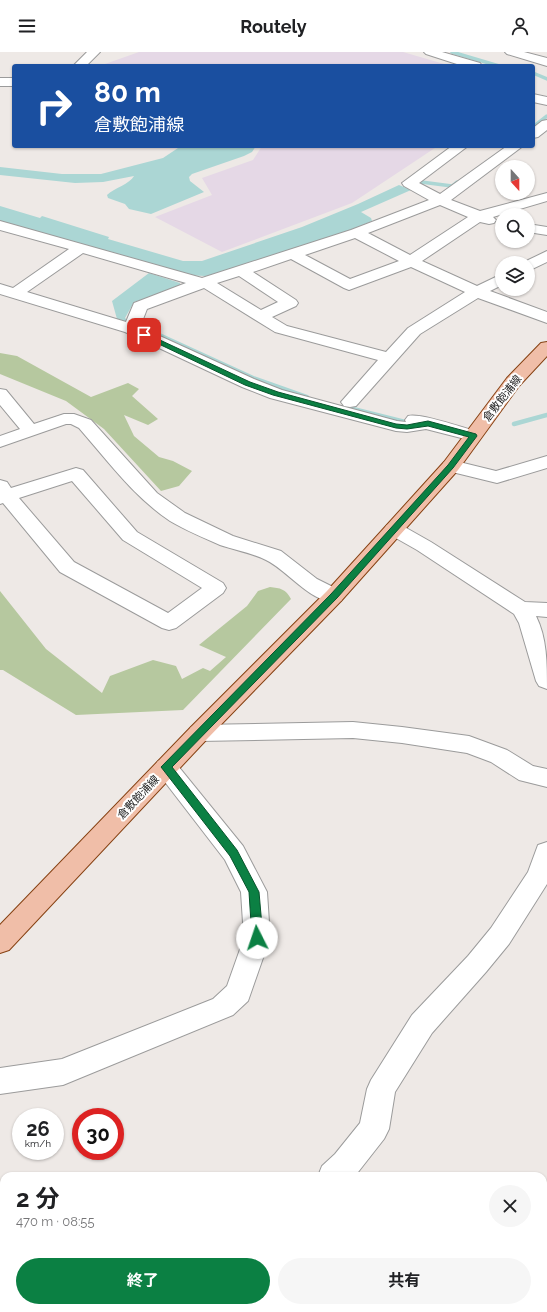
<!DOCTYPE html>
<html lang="ja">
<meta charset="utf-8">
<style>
:root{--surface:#fff;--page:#f6f6f6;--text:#202124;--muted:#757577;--accent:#0b8043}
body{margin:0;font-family:Raleway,"Noto Sans JP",sans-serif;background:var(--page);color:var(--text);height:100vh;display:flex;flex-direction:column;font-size:15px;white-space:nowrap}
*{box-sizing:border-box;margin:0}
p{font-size:13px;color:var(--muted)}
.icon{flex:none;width:22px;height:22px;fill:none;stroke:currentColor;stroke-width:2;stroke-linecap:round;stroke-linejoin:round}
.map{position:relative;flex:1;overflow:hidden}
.panel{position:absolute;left:0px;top:1120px;width:547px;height:140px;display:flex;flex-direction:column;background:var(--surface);border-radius:12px 12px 0 0;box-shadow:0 1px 3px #0004}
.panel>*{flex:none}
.top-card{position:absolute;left:12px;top:12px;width:523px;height:84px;border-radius:4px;box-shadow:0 1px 3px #0004;background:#1a4fa0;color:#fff;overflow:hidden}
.needle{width:26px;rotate:159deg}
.fabs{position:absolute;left:495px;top:108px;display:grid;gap:8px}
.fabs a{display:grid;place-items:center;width:40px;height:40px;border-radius:50%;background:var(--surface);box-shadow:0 1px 3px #0004;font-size:20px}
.speed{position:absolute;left:12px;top:1056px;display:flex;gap:8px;font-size:20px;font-weight:700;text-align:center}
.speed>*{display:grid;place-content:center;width:52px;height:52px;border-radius:50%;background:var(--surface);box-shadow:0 1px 3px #0004;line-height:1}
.speed small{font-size:10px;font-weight:400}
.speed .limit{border:6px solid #d22;background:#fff;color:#111}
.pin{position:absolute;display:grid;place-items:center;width:34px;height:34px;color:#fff;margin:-17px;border-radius:8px;box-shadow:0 2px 6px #0006}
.me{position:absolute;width:44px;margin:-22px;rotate:356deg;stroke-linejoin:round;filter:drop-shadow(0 0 3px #0008)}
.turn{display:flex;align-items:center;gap:14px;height:84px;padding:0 16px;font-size:18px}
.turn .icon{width:52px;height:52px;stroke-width:2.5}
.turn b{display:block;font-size:28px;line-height:34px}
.round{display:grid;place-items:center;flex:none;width:42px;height:42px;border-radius:21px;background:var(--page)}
.headline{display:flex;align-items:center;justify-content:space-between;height:68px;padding:0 16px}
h1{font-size:24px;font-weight:700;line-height:30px}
.action{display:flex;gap:8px;margin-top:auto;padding:8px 16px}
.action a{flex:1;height:46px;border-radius:24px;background:var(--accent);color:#fff;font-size:16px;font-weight:700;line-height:46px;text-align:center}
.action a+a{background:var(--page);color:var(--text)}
header{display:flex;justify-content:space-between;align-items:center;height:52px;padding:0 16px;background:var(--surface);font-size:18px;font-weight:700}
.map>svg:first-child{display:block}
</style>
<header><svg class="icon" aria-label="menu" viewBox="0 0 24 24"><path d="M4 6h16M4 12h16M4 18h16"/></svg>Routely<svg class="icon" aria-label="person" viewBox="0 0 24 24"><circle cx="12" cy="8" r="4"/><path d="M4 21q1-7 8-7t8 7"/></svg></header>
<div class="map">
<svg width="547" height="1260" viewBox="0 0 547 1260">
<rect width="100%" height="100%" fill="#eee9e6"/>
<path fill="#e5d8e6" d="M 139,0 L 403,0 L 451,14 L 112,14 L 105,12 Z
M 262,94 L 438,94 L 352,151 L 222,200 L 155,165 L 212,143 L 202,126 L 253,108 Z"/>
<path fill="#b6c89f" d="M 0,301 L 17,304 L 91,345 L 128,331 L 139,337 L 132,344 L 158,367 L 148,373 L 124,363 L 134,384 L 159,405 L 173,409 L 192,419 L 179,434 L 161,439 L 104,377 L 66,349 L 0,322 Z
M 270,535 C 280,536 286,537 291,547 L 183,658 L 76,663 L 3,618 L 0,618 L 0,539 L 46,597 L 102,641 L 110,624 L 153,608 L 176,614 L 182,627 L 203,616 L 210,619 L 226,605 L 199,593 L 247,554 L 258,539 Z"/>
<path fill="#abd6d4" d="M 181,94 L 256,94 L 252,100 L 244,104 L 192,122 L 189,125 L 190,129 L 204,140 L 151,162 L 129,157 L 125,152 L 108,146 L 107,143 C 114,136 130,132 134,124 L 103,130 L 75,131 L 0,123 L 0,115 L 62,122 L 101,122 L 163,106 Z
M 399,133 L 411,138 L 361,160 L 371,166 L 372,169 L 344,181 L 220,222 L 205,224 L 183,223 L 0,169 L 0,154 L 40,166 L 42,164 L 109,185 L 108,187 L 183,209 L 202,209 L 302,175 L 358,152 Z
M 149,221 L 180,231 L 180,235 L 134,250 L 125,266 L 128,269 L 125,270 L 117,267 L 112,249 Z"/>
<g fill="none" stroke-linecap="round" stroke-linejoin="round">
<path stroke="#abd6d4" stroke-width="3.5" d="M 452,0 L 499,14
M 533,21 L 547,27
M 533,75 L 547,64
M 421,130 L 452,134 L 457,130"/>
<path stroke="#abd6d4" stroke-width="4.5" d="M 135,272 L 253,326 L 307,345
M 345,355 L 405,370
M 514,372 L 547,363"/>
<defs>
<path id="minor" d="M 87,0 L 100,0 L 86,14 L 73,14 Z
M 424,0 L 442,0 L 480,11 L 482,14 L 463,14 L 426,2 Z
M 505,0 L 524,0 L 547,6 L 547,14 L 507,2 Z
M 0,26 L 14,26 L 14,34 L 0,34 Z
M 533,42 L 547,45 L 547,53 L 533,50 Z
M 547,68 L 547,78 L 538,85 L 533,86 L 533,76 L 542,69 Z
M 452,94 L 468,94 L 419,131 L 440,142 L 507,94 L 523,94 L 451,148 L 480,159 L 547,141 L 547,149 L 493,165 L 496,168 L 494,171 L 489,172 L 480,170 L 422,209 L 477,234 L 502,222 L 502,233 L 490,239 L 547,260 L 547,271 L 478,246 L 420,282 L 356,354 L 350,355 L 344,354 L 341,350 L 378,308 L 275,280 L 204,236 L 147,257 L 140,275 L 254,327 L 282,338 L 397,369 L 406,370 L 405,368 L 408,364 C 422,361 463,376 479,380 L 482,384 L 479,388 L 473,389 L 426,377 L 407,380 L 396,379 L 270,346 L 242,335 L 125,280 L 0,242 L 0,232 L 13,236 L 69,197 L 0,178 L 0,169 L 202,226 L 351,178 L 429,148 L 404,134 L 402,131 ZM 440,153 L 468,165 L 410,203 L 368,181 ZM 355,186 L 399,209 L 350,227 L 305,203 ZM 83,201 L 186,231 L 134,251 L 126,270 L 27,240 ZM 291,207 L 344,236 L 349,238 L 411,215 L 465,240 L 408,276 L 386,300 L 287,274 L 272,265 L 296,254 L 298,251 L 296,248 L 253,220 ZM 239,224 L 278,250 L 261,258 L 217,231 Z
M 528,172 L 547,175 L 547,183 L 528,180 Z
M 547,199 L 547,210 L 528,219 L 528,211 L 522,211 Z
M 0,337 L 6,338 L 34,372 L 64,362 L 74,362 L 91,368 L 157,441 L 185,461 L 233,484 L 281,499 L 317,527 L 341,539 L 344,544 L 341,549 C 314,556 288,518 266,508 C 252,501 235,498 220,493 C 204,486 185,478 170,469 C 134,445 107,408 79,376 L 71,372 L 66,372 L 0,395 L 0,384 L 20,377 L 0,353 Z
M 547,404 L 547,416 L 497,431 L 444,418 L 442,414 L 444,410 L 451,408 L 496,419 Z
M 76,416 L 83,418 L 137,480 L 223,531 L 226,536 L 223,541 L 176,576 L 169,578 L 162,576 L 60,520 L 3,451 L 0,452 L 0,428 L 7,430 L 11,436 ZM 72,429 L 123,488 L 202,536 L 168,561 L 74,510 L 19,446 Z
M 394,471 L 401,473 L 431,490 L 525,550 L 547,551 L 547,565 L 536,564 C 547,586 547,611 547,637 L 539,634 L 536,629 L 519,571 L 514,562 L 417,498 L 387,481 L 384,477 L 387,473 Z
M 353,670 L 402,675 L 469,684 L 507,698 L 533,714 L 547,717 L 547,735 L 519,728 L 491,710 L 467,701 L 402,691 L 353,686 L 199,689 L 191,687 L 188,681 L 191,675 L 199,673 Z
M 166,706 L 174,709 L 243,794 L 267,840 L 270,886 L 248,949 L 233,963 L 63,1033 L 0,1042 L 0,1016 L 62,1007 L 213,947 L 227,934 L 244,886 L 241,840 L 225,808 L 158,721 L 154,715 L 158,709 Z
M 547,790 L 547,832 L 509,892 L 486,920 L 432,981 L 395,1040 L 389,1077 L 384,1087 L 355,1124 L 318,1124 L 322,1114 L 335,1102 L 360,1071 L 367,1037 L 371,1028 L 412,963 L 468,904 L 491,876 L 528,820 L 538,793 Z
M 0,1239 L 4,1241 L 4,1256 L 22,1256 L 24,1260 L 0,1260 Z
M 88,1256 L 125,1256 L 123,1260 L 86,1260 Z"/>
<path id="major" d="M 547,290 L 547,304 L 519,334 L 458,418 L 341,549 L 207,687 L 9,898 L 0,901 L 0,873 L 191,675 L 327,539 L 444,410 L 507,326 L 541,291 Z"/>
</defs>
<use href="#minor" stroke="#9b9b9b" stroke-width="2"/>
<use href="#major" stroke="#864112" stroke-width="2"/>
<use href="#minor" fill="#fff" fill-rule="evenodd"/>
<use href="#major" fill="#f0bea8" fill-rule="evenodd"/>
</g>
<path fill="#0b8043" stroke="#07532c" d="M 142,282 L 147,282 L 250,330 L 278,340 L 396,372 L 407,373 L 428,369 L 476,382 L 477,384 L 453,416 L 337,546 L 172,715 L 237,798 L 259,840 L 263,886 L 261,889 L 257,891 L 253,889 L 252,886 L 249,840 L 230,804 L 161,715 L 331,542 L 448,413 L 469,385 L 428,374 L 407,377 L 396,376 L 273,343 L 245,333 L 142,284 Z"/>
<g text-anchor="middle" stroke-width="4" stroke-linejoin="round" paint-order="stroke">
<g font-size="11" fill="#1e1e1e" stroke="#fff">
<text transform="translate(502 346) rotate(-52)" y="4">倉敷飽浦線</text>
<text transform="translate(138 745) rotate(-47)" y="4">倉敷飽浦線</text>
</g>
</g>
</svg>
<div class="fabs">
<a><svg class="needle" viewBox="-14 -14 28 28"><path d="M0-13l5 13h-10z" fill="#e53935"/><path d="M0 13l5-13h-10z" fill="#757577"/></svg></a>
<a><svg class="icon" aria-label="search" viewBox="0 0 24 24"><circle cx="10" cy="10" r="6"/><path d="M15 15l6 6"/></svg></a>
<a><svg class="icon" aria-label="layers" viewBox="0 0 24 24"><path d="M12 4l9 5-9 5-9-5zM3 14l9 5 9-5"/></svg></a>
</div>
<div class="speed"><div>26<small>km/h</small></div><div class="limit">30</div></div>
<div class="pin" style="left:144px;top:283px;background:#d93025"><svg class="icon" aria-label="arrive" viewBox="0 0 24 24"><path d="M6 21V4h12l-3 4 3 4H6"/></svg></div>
<svg class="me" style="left:257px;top:886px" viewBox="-20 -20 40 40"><circle r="19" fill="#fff"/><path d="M0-13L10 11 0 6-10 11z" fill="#0b8043"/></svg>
<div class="top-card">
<div class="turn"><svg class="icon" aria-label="right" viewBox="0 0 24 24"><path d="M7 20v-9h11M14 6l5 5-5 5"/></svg><div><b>80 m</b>倉敷飽浦線</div></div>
</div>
<section class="panel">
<div class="headline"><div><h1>2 分</h1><p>470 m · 08:55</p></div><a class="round"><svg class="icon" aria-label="close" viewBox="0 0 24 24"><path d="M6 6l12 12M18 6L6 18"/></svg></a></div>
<div class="action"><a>終了</a><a>共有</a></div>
</section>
</div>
